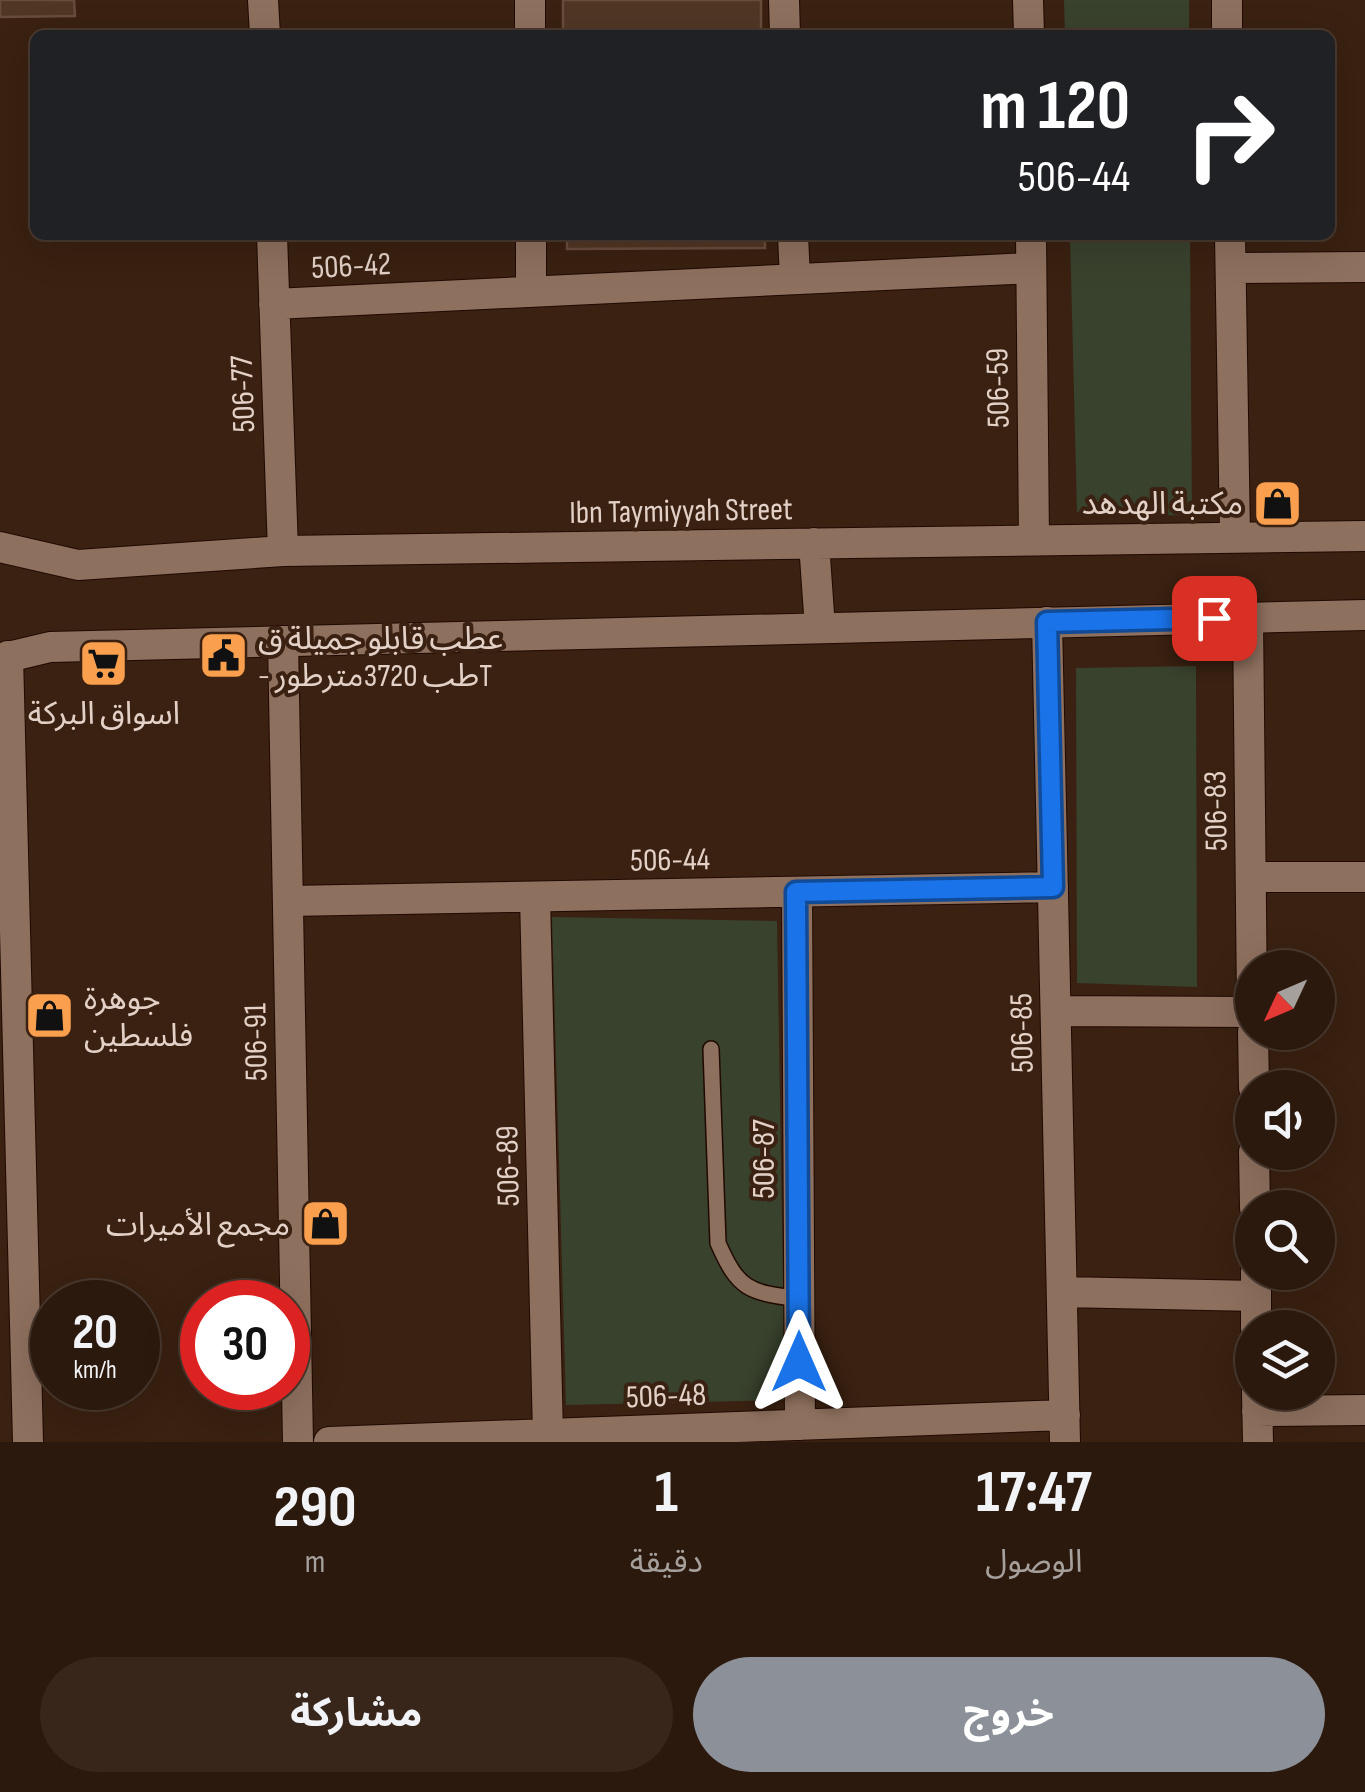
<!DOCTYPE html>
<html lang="ar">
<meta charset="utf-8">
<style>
:root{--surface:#2c190d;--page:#38261b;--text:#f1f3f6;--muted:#a6a09d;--line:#48382e;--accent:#8c9099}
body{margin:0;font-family:"Sofia Sans Condensed","Noto Sans Arabic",sans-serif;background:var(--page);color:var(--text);direction:rtl;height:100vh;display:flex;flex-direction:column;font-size:38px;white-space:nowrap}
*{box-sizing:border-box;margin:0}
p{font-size:32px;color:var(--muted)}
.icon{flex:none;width:55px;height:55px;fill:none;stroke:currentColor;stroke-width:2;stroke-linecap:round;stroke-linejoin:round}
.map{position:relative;height:1442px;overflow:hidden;direction:ltr}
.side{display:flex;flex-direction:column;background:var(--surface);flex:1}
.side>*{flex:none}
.top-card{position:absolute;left:30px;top:30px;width:1305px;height:210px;border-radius:15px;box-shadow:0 10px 40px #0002,0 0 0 2px var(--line);direction:rtl;background:#202124;color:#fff;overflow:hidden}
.needle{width:65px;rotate:226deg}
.fabs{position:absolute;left:1235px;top:950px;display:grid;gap:20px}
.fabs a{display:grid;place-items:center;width:100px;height:100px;border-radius:50%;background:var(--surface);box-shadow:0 10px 40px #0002,0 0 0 2px var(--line);font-size:50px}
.speed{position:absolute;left:30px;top:1280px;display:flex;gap:20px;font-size:50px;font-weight:700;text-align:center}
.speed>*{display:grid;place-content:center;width:130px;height:130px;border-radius:50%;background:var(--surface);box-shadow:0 10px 40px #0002,0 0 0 2px var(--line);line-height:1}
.speed small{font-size:25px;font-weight:400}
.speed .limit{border:15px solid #d22;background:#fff;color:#111}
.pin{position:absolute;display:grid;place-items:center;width:85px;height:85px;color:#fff;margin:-42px;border-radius:20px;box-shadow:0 5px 15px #0006}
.me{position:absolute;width:110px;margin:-55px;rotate:0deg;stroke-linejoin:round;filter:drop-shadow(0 0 8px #0008)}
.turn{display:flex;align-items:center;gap:35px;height:210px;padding:0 40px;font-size:45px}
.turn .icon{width:130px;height:130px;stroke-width:2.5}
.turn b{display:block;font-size:70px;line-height:85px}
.eta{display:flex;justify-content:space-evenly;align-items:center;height:170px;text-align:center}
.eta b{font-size:60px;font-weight:700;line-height:70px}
.primary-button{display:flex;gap:20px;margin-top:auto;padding:20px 40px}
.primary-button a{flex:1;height:115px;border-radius:60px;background:var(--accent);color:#fff;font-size:40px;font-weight:700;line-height:115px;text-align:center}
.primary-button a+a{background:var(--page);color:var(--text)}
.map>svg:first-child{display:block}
</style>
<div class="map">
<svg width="1365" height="1442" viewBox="0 0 1365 1442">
<rect width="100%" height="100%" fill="#3a2111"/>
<path fill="#39422d" d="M 1064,0 L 1189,0 L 1189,35 L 1065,35 Z
M 1070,235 L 1190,235 L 1192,516 L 1077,512 Z
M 1196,666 L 1197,987 L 1077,983 L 1076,668 Z
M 552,917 L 777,921 L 785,1400 L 566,1405 Z"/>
<path fill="#503625" stroke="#684c3b" stroke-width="2.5" d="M 0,0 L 74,0 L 75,16 L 0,17 Z
M 563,0 L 761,0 L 761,35 L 563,35 Z
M 567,235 L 765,235 L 765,248 L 567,249 Z"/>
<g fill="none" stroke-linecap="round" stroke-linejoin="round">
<defs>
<path id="service" d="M 711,1049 L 718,1243 C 739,1291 749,1292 799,1299"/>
<path id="minor" d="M 263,0 L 265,35
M 530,0 L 530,35
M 784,0 L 785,35
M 1028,0 L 1029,35
M 1227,0 L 1227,35
M 272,235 L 283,551
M 531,235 L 531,292
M 793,235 L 795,279
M 1031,235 L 1034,540
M 1230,235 L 1235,535
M 1231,268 L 1365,267
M 274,304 L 1031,268
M 1248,618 L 1252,1003
M 1047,622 L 1065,1442
M 283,641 L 298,1442
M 8,656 L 28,1442
M 1251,877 L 1365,877
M 797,892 L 800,1425
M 535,897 L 548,1434
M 288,901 L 1053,887
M 1056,1011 L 1252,1012
M 1253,1032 L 1254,1088
M 1254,1152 L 1255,1208
M 1256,1272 L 1256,1328
M 1062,1292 L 1256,1296
M 1257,1392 L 1258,1442
M 1257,1411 L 1365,1410
M 329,1442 L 1065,1415"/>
<path id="tertiary" d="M 814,543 L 820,628
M 0,547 L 78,565 L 283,551 L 1365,536
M 0,659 L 50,647 L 1365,615"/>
</defs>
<use href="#service" stroke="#200a00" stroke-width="18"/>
<use href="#minor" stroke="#200a00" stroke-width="32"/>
<use href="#tertiary" stroke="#200a00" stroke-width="32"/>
<use href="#service" stroke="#8e705e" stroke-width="15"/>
<use href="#minor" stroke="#8e705e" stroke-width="30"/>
<use href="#tertiary" stroke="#8e705e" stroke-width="30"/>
</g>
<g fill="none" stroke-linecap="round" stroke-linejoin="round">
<defs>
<path id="route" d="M 799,1362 L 796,892 L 1053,887 L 1047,622 L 1214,618"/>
</defs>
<use href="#route" stroke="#114b97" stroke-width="25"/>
<use href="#route" stroke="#1a73e8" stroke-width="18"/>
</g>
<defs>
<symbol id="shop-square" viewBox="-11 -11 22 22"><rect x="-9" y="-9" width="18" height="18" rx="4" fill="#fa9f4e" stroke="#3a2111"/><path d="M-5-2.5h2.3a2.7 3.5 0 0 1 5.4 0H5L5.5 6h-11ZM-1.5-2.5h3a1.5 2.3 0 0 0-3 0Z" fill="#111"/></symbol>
<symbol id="civic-square" viewBox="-11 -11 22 22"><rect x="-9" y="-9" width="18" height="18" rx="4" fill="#fa9f4e" stroke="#3a2111"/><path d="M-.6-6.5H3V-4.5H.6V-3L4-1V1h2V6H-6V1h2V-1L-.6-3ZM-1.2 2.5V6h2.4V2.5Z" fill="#111"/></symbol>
<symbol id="supermarket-square" viewBox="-11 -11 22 22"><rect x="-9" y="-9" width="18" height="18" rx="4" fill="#fa9f4e" stroke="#3a2111"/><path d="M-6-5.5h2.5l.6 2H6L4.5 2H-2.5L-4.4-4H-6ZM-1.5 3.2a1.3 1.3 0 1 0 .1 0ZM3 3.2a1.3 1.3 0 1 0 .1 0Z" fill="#111"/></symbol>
</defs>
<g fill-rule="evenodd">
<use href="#shop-square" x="1250" y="476" width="55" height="55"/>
<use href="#civic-square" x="196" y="628" width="55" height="55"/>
<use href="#supermarket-square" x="76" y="636" width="55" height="55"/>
<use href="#shop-square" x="22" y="988" width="55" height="55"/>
<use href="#shop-square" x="298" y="1196" width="55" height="55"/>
</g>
<g text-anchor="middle" stroke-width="8" stroke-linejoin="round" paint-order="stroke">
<g font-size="32" fill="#e3d1c8" stroke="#3a2111">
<text transform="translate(351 265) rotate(-3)" y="11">506-42</text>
<text transform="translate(997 388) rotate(-91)" y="11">506-59</text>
<text transform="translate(242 394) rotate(-92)" y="11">506-77</text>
<text transform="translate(681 510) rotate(-1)" y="11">Ibn Taymiyyah Street</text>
<text transform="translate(1215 811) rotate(-91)" y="11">506-83</text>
<text transform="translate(670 859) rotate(-1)" y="11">506-44</text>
<text transform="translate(1021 1033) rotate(-91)" y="11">506-85</text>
<text transform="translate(255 1042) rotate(-91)" y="11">506-91</text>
<text transform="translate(763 1159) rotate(-90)" y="11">506-87</text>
<text transform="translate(507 1166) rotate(-91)" y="11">506-89</text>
<text transform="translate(666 1395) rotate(-2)" y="11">506-48</text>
</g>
<g font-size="32" fill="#e3d1c8" stroke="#3a2111" text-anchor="end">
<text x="1243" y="514">مكتبة الهدهد</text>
<text x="258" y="649" text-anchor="start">عطب قابلو جميلة ق<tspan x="258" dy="37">- طب 3720مترطورT</tspan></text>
<text x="104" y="724" text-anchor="middle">اسواق البركة</text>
<text x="84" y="1009" text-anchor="start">جوهرة<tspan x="84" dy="37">فلسطين</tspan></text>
<text x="290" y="1235">مجمع الأميرات</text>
</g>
</g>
</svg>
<div class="fabs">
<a><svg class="needle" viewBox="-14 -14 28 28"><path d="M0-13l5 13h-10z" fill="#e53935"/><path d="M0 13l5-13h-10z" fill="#a6a09d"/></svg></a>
<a><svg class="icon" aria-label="sound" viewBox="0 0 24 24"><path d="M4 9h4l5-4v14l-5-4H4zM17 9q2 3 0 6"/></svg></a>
<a><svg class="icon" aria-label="search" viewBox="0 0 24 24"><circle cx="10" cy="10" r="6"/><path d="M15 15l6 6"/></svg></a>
<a><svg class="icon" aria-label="layers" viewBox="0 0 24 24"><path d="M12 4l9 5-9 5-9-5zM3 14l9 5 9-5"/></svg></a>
</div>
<div class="speed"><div>20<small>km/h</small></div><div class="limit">30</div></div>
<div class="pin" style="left:1214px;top:618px;background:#d93025"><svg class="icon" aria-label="arrive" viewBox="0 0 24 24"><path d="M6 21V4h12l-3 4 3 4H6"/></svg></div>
<svg class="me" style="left:799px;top:1362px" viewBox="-20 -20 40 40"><path d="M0-17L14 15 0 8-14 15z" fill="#1a73e8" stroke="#fff" stroke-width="4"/></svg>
<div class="top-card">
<div class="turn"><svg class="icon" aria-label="right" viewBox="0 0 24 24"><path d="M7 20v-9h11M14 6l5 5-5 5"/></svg><div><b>120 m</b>506-44</div></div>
</div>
</div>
<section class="side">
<div class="eta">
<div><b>17:47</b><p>الوصول</p></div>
<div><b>1</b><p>دقيقة</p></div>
<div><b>290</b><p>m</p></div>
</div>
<div class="primary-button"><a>خروج</a><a>مشاركة</a></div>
</section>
